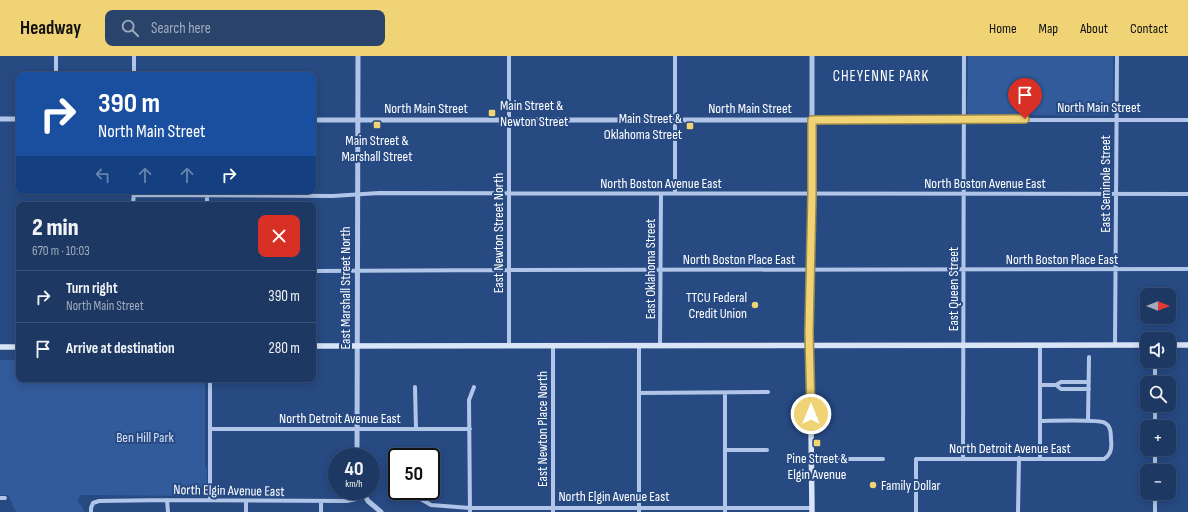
<!DOCTYPE html>
<meta charset="utf-8">
<style>
:root{--surface:#1d3862;--page:#2a436b;--text:#f1f3f6;--muted:#a0acbe;--line:#3b5277;--accent:#efd375}
body{margin:0;font-family:"Sofia Sans Condensed",sans-serif;background:var(--page);color:var(--text);height:100vh;display:flex;flex-direction:column;font-size:15px;white-space:nowrap}
*{box-sizing:border-box;margin:0}
p{font-size:13px;color:var(--muted)}
.icon{flex:none;width:22px;height:22px;fill:none;stroke:currentColor;stroke-width:2;stroke-linecap:round;stroke-linejoin:round}
.map{position:relative;flex:1;overflow:hidden}
.details{position:absolute;left:16px;top:146px;width:300px;height:180px;display:flex;flex-direction:column;background:var(--surface);border-radius:8px;box-shadow:0 2px 10px #0003,0 0 0 1px var(--line)}
.details>*{flex:none}
.banner{position:absolute;left:16px;top:16px;width:300px;height:122px;border-radius:8px;box-shadow:0 2px 10px #0003,0 0 0 1px var(--line);background:#1a4fa0;color:#fff;overflow:hidden}
.needle{width:26px;rotate:90deg}
.controls{position:absolute;left:1140px;top:232px;display:grid;gap:8px}
.controls a{display:grid;place-items:center;width:36px;height:36px;border-radius:8px;background:var(--surface);box-shadow:0 2px 10px #0003,0 0 0 1px var(--line);font-size:20px}
.speed{position:absolute;left:328px;top:392px;display:flex;gap:8px;font-size:20px;font-weight:700;text-align:center}
.speed>*{display:grid;place-content:center;width:52px;height:52px;border-radius:50%;background:var(--surface);box-shadow:0 2px 10px #0003,0 0 0 1px var(--line);line-height:1}
.speed small{font-size:10px;font-weight:400}
.speed .limit{border:2px solid #111;border-radius:6px;background:#fff;color:#111}
.pin{position:absolute;display:grid;place-items:center;width:34px;height:34px;color:#fff;margin:-41px -17px;border-radius:50% 50% 50% 0;rotate:-45deg;box-shadow:0 0 4px #0007}
.pin .icon{rotate:45deg}
.me{position:absolute;width:44px;margin:-22px;rotate:0deg;stroke-linejoin:round;filter:drop-shadow(0 0 3px #0008)}
.turn{display:flex;align-items:center;gap:14px;height:84px;padding:0 16px;font-size:18px}
.turn .icon{width:52px;height:52px;stroke-width:2.5}
.turn b{display:block;font-size:28px;line-height:34px}
.lanes{display:flex;align-items:center;height:38px;padding:0 16px;background:#0003;justify-content:center;gap:20px;direction:ltr}
.lanes .off{opacity:.35}
.round{display:grid;place-items:center;flex:none;width:42px;height:42px;border-radius:8px;background:var(--page)}
.headline{display:flex;align-items:center;justify-content:space-between;height:68px;padding:0 16px}
h1{font-size:24px;font-weight:800;line-height:30px}
ul{padding:0;list-style:none}
li{display:flex;align-items:center;gap:12px;height:52px;padding:0 16px;border-top:1px solid var(--line)}
li div{flex:1}
li b{display:block;font-size:15px}
li em{font-style:normal}
header{display:flex;align-items:center;gap:24px;box-sizing:border-box;height:56px;padding:0 20px;background:var(--accent);color:#111}
header strong{font-size:19px}
nav{display:flex;gap:22px;margin-inline-start:auto;font-size:14px}
.search{width:280px;height:36px;background:var(--page);display:flex;align-items:center;gap:10px;box-sizing:border-box;padding:0 14px;border-radius:8px;color:var(--muted);font-size:15px}
.map>svg:first-child{display:block}
</style>
<header>
<strong>Headway</strong>
<div class="search"><svg class="icon" aria-label="search" viewBox="0 0 24 24"><circle cx="10" cy="10" r="6"/><path d="M15 15l6 6"/></svg>Search here</div>
<nav><a>Home</a><a>Map</a><a>About</a><a>Contact</a></nav>
</header>
<div class="map">
<svg width="1188" height="456" viewBox="0 0 1188 456">
<rect width="100%" height="100%" fill="#274a83"/>
<path fill="#315b9a" d="M 968,0 L 1113,0 L 1113,55 L 1109,57 L 1109,59 L 969,59 L 967,56 Z
M 0,304 L 19,304 L 19,323 L 205,323 L 205,412 L 207,412 L 206,438 L 202,440 L 81,439 L 78,443 L 79,449 L 82,449 L 84,456 L 16,456 L 8,439 L 0,439 Z"/>
<g fill="none" stroke-linecap="round" stroke-linejoin="round">
<path stroke="#b0c5e7" stroke-width="4" d="M 56,0 L 56,19
M 675,0 L 675,137
M 134,19 L 134,0
M 812,64 L 1188,64
M 134,139 L 333,140 L 379,137 L 1188,138
M 207,139 L 207,149
M 133,149 L 134,135
M 313,215 L 509,214 L 1188,213
M 660,289 L 661,138
M 1040,289 L 1040,403
M 1115,289 L 1117,0
M 509,290 L 509,0
M 553,290 L 553,456
M 639,290 L 639,456
M 1155,305 L 1155,327
M 210,323 L 210,444
M 1040,329 L 1056,329 L 1061,326 L 1089,326
M 1056,329 L 1061,333 L 1089,333
M 415,331 L 416,373
M 639,337 L 768,336
M 725,337 L 725,456
M 1088,365 L 1089,301
M 1155,371 L 1155,349
M 210,373 L 470,373
M 725,394 L 767,394
M 811,403 L 883,403
M 963,403 L 964,0
M 1155,415 L 1155,393
M 0,442 L 5,442
M 419,442 L 431,449 L 470,452 L 812,452
M 167,444 L 168,456
M 246,445 L 246,456
M 321,445 L 321,456
M 91,456 L 91,452 L 93,447 L 99,445 L 167,444 L 347,445 L 356,443 L 364,439
M 470,456 L 469,344 L 474,331
M 916,456 L 916,403 L 1104,403 C 1111,399 1112,391 1111,384 C 1111,378 1111,370 1105,367 C 1099,363 1051,365 1040,365
M 1018,456 L 1019,402
M 1155,456 L 1155,437"/>
<path stroke="#b0c5e7" stroke-width="5" d="M 0,63 L 19,63
M 313,64 L 812,64
M 810,289 L 809,258 L 812,137 L 812,0
M 357,401 L 358,0
M 362,435 L 368,445 L 381,456"/>
<path stroke="#d9e4f6" stroke-width="5.5" d="M 810,289 L 812,456
M 1169,289 L 1188,289
M 313,290 L 1147,289
M 0,291 L 19,291"/>
</g>
<g fill="none" stroke-linecap="round" stroke-linejoin="round">
<defs>
<path id="route" d="M 811,358 L 809,277 L 812,138 L 812,64 L 1025,63"/>
</defs>
<use href="#route" stroke="#9b894c" stroke-width="10"/>
<use href="#route" stroke="#efd375" stroke-width="7"/>
</g>
<g fill="#efd375" stroke="#274a83" stroke-width="1.5">
<rect x="488" y="53" width="8" height="8" rx="2"/>
<rect x="373" y="65" width="8" height="8" rx="2"/>
<rect x="686" y="66" width="8" height="8" rx="2"/>
<circle cx="755" cy="249" r="4"/>
<rect x="813" y="383" width="8" height="8" rx="2"/>
<circle cx="873" cy="429" r="4"/>
</g>
<g text-anchor="middle" stroke-width="4" stroke-linejoin="round" paint-order="stroke">
<g font-size="14" fill="#fff" stroke="#274a83" text-anchor="start">
<text x="500" y="54">Main Street &amp;<tspan x="500" dy="16">Newton Street</tspan></text>
<text x="682" y="67" text-anchor="end">Main Street &amp;<tspan x="682" dy="16">Oklahoma Street</tspan></text>
<text x="377" y="89" text-anchor="middle">Main Street &amp;<tspan x="377" dy="16">Marshall Street</tspan></text>
<text x="747" y="246" text-anchor="end">TTCU Federal<tspan x="747" dy="16">Credit Union</tspan></text>
<text x="817" y="407" text-anchor="middle">Pine Street &amp;<tspan x="817" dy="16">Elgin Avenue</tspan></text>
<text x="881" y="434">Family Dollar</text>
</g>
<g font-size="14" fill="#fff" stroke="#274a83">
<text x="1099" y="56">North Main Street</text>
<text x="426" y="57">North Main Street</text>
<text x="750" y="57">North Main Street</text>
<text x="661" y="132">North Boston Avenue East</text>
<text x="985" y="132">North Boston Avenue East</text>
<text transform="translate(1105 128) rotate(-90)" y="5">East Seminole Street</text>
<text transform="translate(498 177) rotate(-90)" y="5">East Newton Street North</text>
<text x="739" y="208">North Boston Place East</text>
<text x="1062" y="208">North Boston Place East</text>
<text transform="translate(650 213) rotate(-90)" y="5">East Oklahoma Street</text>
<text transform="translate(345 232) rotate(-90)" y="5">East Marshall Street North</text>
<text transform="translate(953 233) rotate(-90)" y="5">East Queen Street</text>
<text x="340" y="367">North Detroit Avenue East</text>
<text transform="translate(542 373) rotate(-90)" y="5">East Newton Place North</text>
<text x="1010" y="397">North Detroit Avenue East</text>
<text transform="translate(229 434) rotate(1)" y="5">North Elgin Avenue East</text>
<text x="614" y="445">North Elgin Avenue East</text>
</g>
<g font-size="14" fill="#d3e1f6" stroke="#274a83">
<text x="145" y="386">Ben Hill Park</text>
</g>
<g font-size="15" letter-spacing="1" fill="#fff" stroke="#274a83">
<text x="881" y="25">CHEYENNE PARK</text>
</g>
</g>
</svg>
<div class="controls">
<a><svg class="needle" viewBox="-14 -14 28 28"><path d="M0-13l5 13h-10z" fill="#e53935"/><path d="M0 13l5-13h-10z" fill="#a0acbe"/></svg></a>
<a><svg class="icon" aria-label="sound" viewBox="0 0 24 24"><path d="M4 9h4l5-4v14l-5-4H4zM17 9q2 3 0 6"/></svg></a>
<a><svg class="icon" aria-label="search" viewBox="0 0 24 24"><circle cx="10" cy="10" r="6"/><path d="M15 15l6 6"/></svg></a>
<a>+</a>
<a>−</a>
</div>
<div class="speed"><div>40<small>km/h</small></div><div class="limit">50</div></div>
<div class="pin" style="left:1025px;top:63px;background:#d93025"><svg class="icon" aria-label="arrive" viewBox="0 0 24 24"><path d="M6 21V4h12l-3 4 3 4H6"/></svg></div>
<svg class="me" style="left:811px;top:358px" viewBox="-20 -20 40 40"><circle r="17" fill="#efd375" stroke="#fff" stroke-width="3"/><path d="M0-11L8 9 0 5-8 9z" fill="#fff"/></svg>
<div class="banner">
<div class="turn"><svg class="icon" aria-label="right" viewBox="0 0 24 24"><path d="M7 20v-9h11M14 6l5 5-5 5"/></svg><div><b>390 m</b>North Main Street</div></div>
<div class="lanes"><svg class="icon off" aria-label="left" viewBox="0 0 24 24"><path d="M17 20v-9H6M10 6l-5 5 5 5"/></svg><svg class="icon off" aria-label="ahead" viewBox="0 0 24 24"><path d="M12 20V5M6 11l6-6 6 6"/></svg><svg class="icon off" aria-label="ahead" viewBox="0 0 24 24"><path d="M12 20V5M6 11l6-6 6 6"/></svg><svg class="icon" aria-label="right" viewBox="0 0 24 24"><path d="M7 20v-9h11M14 6l5 5-5 5"/></svg></div>
</div>
<section class="details">
<div class="headline"><div><h1>2 min</h1><p>670 m · 10:03</p></div><a class="round" style="background:#d93025;color:#fff"><svg class="icon" aria-label="close" viewBox="0 0 24 24"><path d="M6 6l12 12M18 6L6 18"/></svg></a></div>
<ul>
<li><svg class="icon" aria-label="right" viewBox="0 0 24 24"><path d="M7 20v-9h11M14 6l5 5-5 5"/></svg><div><b>Turn right</b><p>North Main Street</p></div><em>390 m</em></li>
<li><svg class="icon" aria-label="arrive" viewBox="0 0 24 24"><path d="M6 21V4h12l-3 4 3 4H6"/></svg><div><b>Arrive at destination</b></div><em>280 m</em></li>
</ul>
</section>
</div>
